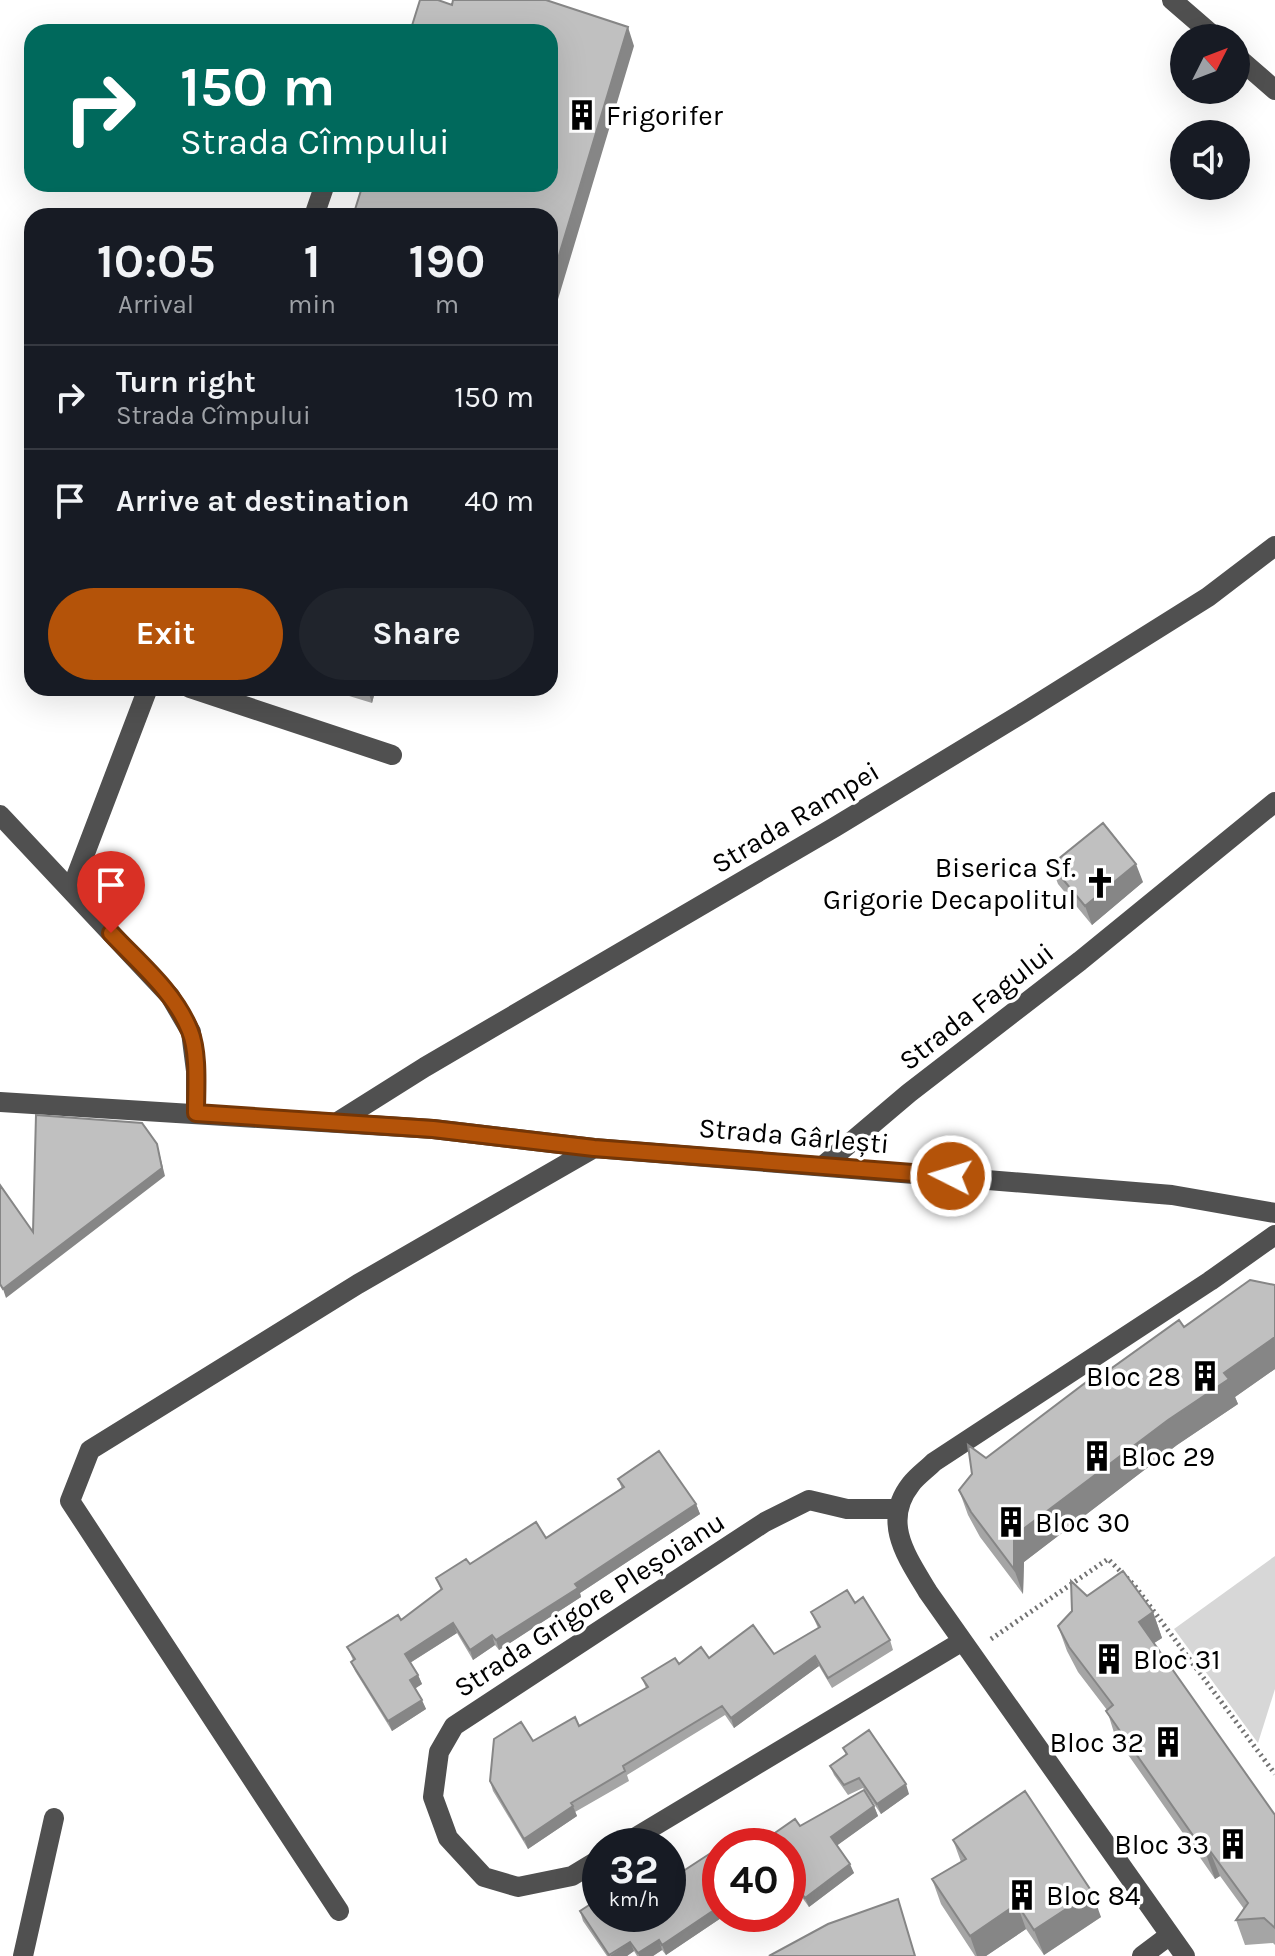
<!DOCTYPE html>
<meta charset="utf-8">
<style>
:root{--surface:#171b24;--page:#20242c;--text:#f1f3f6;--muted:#9ea1a6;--line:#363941;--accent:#b45309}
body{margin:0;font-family:Karla,sans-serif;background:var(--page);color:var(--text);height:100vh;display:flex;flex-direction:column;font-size:30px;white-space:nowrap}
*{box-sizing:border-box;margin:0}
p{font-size:26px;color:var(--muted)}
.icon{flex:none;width:44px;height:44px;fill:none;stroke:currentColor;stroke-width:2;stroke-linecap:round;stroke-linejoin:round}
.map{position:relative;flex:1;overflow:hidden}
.side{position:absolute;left:24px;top:208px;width:534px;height:488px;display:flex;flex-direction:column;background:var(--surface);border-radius:24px;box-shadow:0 8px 32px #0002}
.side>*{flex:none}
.banner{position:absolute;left:24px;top:24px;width:534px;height:168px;border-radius:24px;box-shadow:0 8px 32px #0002;background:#00695c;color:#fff;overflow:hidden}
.needle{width:52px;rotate:48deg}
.tools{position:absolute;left:1170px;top:24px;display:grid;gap:16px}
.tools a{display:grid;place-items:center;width:80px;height:80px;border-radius:50%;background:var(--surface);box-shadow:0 8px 32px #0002;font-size:40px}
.speed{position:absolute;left:582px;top:1828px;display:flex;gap:16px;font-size:40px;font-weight:700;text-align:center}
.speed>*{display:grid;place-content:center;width:104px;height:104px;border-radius:50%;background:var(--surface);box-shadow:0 8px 32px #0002;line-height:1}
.speed small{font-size:20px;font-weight:400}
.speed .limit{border:12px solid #d22;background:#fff;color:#111}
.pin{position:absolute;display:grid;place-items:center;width:68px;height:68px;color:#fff;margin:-82px -34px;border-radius:50% 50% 50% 0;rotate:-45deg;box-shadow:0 0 8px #0007}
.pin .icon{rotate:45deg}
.me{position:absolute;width:88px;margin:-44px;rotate:275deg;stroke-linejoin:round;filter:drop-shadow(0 0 6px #0008)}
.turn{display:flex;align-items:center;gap:28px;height:168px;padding:0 24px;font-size:36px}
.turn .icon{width:104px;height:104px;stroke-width:2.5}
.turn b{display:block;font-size:56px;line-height:68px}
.eta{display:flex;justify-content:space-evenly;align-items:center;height:136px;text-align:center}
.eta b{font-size:48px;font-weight:700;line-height:56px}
.button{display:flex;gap:16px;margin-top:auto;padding:16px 24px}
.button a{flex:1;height:92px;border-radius:48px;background:var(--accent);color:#fff;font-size:32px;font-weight:700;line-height:92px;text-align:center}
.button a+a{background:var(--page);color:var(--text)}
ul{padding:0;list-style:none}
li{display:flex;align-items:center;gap:24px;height:104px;padding:0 24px;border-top:2px solid var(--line)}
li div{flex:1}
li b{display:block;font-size:30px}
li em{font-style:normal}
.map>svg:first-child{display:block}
</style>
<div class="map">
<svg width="1275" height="1956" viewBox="0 0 1275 1956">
<rect width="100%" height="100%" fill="#fff"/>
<path fill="#d7d7d7" d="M 1275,1556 L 1275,1689 L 1258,1743 L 1174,1629 Z"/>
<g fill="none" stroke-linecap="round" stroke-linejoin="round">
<path stroke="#727272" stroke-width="5" stroke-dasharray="2 4" stroke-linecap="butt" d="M 991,1639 L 1108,1559 L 1135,1586 L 1275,1774"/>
<path stroke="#505050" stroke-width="20" d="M 1172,0 L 1216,38
M 1236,56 L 1275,90
M 314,216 L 325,184
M 190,688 L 392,755
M 0,815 L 170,996 L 191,1032 L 196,1071 L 196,1113
M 71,890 L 148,688
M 0,1102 L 433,1129 L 594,1148 L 1172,1195 L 1275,1213
M 336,1123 L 425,1067 L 835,827 L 1026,711 L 1208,597 L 1275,546
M 824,1165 L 909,1093 L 1080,961 L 1275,802
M 621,1846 L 961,1642
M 600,1859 L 572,1876 L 518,1887 L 484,1877 L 448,1838 L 433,1797 L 439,1752 L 454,1726 L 765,1522 L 809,1500 L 847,1509 L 897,1509
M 339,1911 L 70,1501 L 90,1450 L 358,1284 L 594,1148
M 23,1956 L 54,1818
M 1142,1956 L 1170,1935
M 1185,1956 L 928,1592 C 907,1557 881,1522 911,1484 C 917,1476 927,1469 934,1462 L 1210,1281 L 1275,1235"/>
</g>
<path fill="#a5a5a5" d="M 323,688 L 376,688 L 372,703 Z
M 1051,865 L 1143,882 L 1092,925 L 1058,884 Z
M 1275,1285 L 1275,1369 L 1235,1397 L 1238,1404 L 1177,1445 L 1024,1562 L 1023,1594 L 980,1537 L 968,1515 L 959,1490 L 986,1458 L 1095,1380 L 1184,1327 Z
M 618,1479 L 696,1504 L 700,1514 L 580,1593 L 581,1597 L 499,1650 L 495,1645 L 473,1660 L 457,1633 L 410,1663 L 418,1675 L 422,1684 L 415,1688 L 426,1709 L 392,1731 L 355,1671 L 351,1662 L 353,1660 L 347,1647 L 401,1620 L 441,1590 L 436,1578 L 470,1564 L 546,1538 L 622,1489 Z
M 1087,1596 L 1153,1612 L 1162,1638 L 1154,1643 L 1275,1815 L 1275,1945 L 1273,1943 L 1245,1945 L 1236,1920 L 1244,1909 L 1220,1876 L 1215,1879 L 1115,1736 L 1107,1710 L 1078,1672 L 1067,1651 L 1058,1626 Z
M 855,1603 L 890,1640 L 893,1650 L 832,1688 L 819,1666 L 734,1728 L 725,1715 L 627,1775 L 629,1781 L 575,1812 L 577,1816 L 528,1849 L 493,1791 L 490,1781 L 533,1741 L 579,1726 L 646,1688 L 642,1678 L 679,1664 L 709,1658 L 774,1654 L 818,1628 L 811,1612 Z
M 843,1748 L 909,1794 L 881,1814 L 863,1788 L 848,1795 L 834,1775 L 830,1766 L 846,1755 Z
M 874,1806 L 878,1816 L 837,1845 L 854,1873 L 809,1907 L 788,1878 L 788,1846 L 800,1826 Z
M 953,1840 L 1101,1917 L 1044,1955 L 1026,1929 L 986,1956 L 975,1956 L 941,1904 L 932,1879 L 961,1862 Z
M 580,1911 L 668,1914 L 727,1914 L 666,1955 L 662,1950 L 653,1956 L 637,1956 L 634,1951 L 627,1956 L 607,1956 L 583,1921 Z"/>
<path fill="#868686" d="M 628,27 L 634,46 L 550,326 L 550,285 Z
M 367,688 L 376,688 L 372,703 Z
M 1136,864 L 1143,882 L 1092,925 L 1085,906 Z
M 157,1144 L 165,1176 L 6,1298 L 3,1289 Z
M 1275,1337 L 1275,1369 L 1235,1397 L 1238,1404 L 1177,1445 L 1024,1562 L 1023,1594 L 1014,1569 L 1014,1536 L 1224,1373 Z
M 696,1504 L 700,1514 L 580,1593 L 581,1597 L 499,1650 L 496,1640 L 575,1584 Z
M 1153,1612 L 1162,1638 L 1148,1647 L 1139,1622 Z
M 453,1623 L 457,1633 L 408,1664 L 405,1654 Z
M 492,1635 L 495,1645 L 473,1660 L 470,1650 Z
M 815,1656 L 819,1666 L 734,1728 L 731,1718 Z
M 418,1675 L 422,1684 L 413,1690 L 410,1680 Z
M 422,1700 L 426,1709 L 392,1731 L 388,1721 Z
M 906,1784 L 909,1794 L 881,1814 L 877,1804 Z
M 573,1806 L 577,1816 L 528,1849 L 524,1839 Z
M 874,1806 L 878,1816 L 835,1847 L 831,1837 Z
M 1210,1851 L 1220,1876 L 1215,1879 L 1206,1854 Z
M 850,1864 L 854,1873 L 809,1907 L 805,1898 Z
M 1092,1892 L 1101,1917 L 1044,1955 L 1034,1930 Z
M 1017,1904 L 1026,1929 L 986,1956 L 977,1956 L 970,1936 Z
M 720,1906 L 720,1914 L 727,1914 L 666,1955 L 662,1945 Z
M 659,1940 L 662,1950 L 653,1956 L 639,1956 L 638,1953 Z
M 630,1942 L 634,1951 L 627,1956 L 610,1956 Z"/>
<path fill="#c0c0c0" stroke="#868686" stroke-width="2" d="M 420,0 L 438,0 L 452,5 L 453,0 L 546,0 L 628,27 L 550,285 L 550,216 L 353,216 L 363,184 L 550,184 L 550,32 L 410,32 Z
M 1103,823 L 1136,864 L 1085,906 L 1051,865 Z
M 36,1115 L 142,1123 L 157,1144 L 162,1168 L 3,1289 L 0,1284 L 0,1185 L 33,1232 Z
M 1250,1280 L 1275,1285 L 1275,1337 L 1224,1373 L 1229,1379 L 1168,1420 L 1014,1536 L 1014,1569 L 971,1512 L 959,1490 L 972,1474 L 968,1445 L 986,1458 L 1093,1377 L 1095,1380 L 1179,1320 L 1184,1327 Z
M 659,1451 L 696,1504 L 575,1584 L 578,1588 L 496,1640 L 492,1635 L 470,1650 L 453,1623 L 405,1654 L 418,1675 L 410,1680 L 422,1700 L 388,1721 L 351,1662 L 355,1659 L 347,1647 L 398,1615 L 401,1620 L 442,1589 L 436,1578 L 466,1559 L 470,1564 L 536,1522 L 546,1538 L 624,1487 L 618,1479 Z
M 1123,1571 L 1153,1612 L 1139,1622 L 1275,1815 L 1275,1928 L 1264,1918 L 1236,1920 L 1248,1903 L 1210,1851 L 1206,1854 L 1106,1711 L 1113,1705 L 1069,1647 L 1058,1626 L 1072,1611 L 1071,1581 L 1087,1596 Z
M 847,1590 L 855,1603 L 863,1597 L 890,1640 L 828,1678 L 815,1656 L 731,1718 L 722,1706 L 623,1766 L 625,1771 L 571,1803 L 573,1806 L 524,1839 L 490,1781 L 494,1739 L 521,1722 L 533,1741 L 575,1717 L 579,1726 L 648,1687 L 642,1678 L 675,1658 L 679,1664 L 701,1647 L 709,1658 L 753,1625 L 774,1654 L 820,1627 L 811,1612 Z
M 869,1730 L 906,1784 L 877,1804 L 859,1778 L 844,1785 L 830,1766 L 847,1754 L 843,1748 Z
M 864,1790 L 874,1806 L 831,1837 L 850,1864 L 805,1898 L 788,1873 L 788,1846 L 756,1846 L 795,1819 L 800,1826 Z
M 1025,1791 L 1092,1892 L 1034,1930 L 1017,1904 L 970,1936 L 932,1879 L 966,1859 L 953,1840 Z
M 730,1841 L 733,1846 L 721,1846 Z
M 720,1847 L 720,1906 L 662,1945 L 659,1940 L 638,1953 L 630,1942 L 609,1955 L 580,1911 L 600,1898 L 600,1914 L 668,1914 L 668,1881 Z
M 898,1899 L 915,1956 L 769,1956 L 828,1924 Z"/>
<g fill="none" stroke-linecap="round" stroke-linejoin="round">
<defs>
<path id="route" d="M 111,933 C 138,962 175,992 190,1031 C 199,1053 196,1089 196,1113 L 433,1129 L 594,1148 L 951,1176"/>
</defs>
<use href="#route" stroke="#753606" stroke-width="20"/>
<use href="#route" stroke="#b45309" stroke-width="14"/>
</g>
<defs>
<symbol id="building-bare" viewBox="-9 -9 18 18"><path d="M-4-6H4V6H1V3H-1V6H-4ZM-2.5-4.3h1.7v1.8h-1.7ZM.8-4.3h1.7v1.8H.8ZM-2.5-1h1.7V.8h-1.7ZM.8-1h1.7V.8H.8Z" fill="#000" stroke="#fff" stroke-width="2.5" paint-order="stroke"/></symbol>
<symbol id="church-bare" viewBox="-9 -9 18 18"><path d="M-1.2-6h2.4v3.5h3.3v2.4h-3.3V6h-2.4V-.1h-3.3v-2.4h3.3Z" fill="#000" stroke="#fff" stroke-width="2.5" paint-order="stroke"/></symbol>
</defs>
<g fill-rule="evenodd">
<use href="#building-bare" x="560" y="93" width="44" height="44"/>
<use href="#church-bare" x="1078" y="861" width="44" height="44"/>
<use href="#building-bare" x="1183" y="1354" width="44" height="44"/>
<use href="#building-bare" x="1075" y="1434" width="44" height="44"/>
<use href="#building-bare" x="989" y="1500" width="44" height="44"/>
<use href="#building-bare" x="1087" y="1637" width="44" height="44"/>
<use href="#building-bare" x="1146" y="1720" width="44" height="44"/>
<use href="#building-bare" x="1211" y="1822" width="44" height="44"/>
<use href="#building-bare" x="1000" y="1873" width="44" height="44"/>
</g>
<g text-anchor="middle" stroke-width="7" stroke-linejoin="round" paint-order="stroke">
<g font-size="28" fill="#000" stroke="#fff" text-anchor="start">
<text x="606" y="125">Frigorifer</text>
<text x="1076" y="877" text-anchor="end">Biserica Sf.<tspan x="1076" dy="32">Grigorie Decapolitul</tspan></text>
<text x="1181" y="1386" text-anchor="end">Bloc 28</text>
<text x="1121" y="1466">Bloc 29</text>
<text x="1035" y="1532">Bloc 30</text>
<text x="1133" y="1669">Bloc 31</text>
<text x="1144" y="1752" text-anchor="end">Bloc 32</text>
<text x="1209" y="1854" text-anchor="end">Bloc 33</text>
<text x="1046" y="1905">Bloc 84</text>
</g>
<g font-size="28" fill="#000" stroke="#fff">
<text transform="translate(795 817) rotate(-31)" y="10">Strada Rampei</text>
<text transform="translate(976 1006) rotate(-38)" y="10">Strada Fagului</text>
<text transform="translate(794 1135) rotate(5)" y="10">Strada Gârlești</text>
<text transform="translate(589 1604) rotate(-33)" y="10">Strada Grigore Pleșoianu</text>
</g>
</g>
</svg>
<div class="tools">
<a><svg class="needle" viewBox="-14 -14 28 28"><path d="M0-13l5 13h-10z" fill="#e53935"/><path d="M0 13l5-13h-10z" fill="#9ea1a6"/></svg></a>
<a><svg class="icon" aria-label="sound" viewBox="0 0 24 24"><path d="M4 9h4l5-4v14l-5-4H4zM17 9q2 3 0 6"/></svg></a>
</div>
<div class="speed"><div>32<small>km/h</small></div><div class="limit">40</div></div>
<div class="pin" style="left:111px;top:933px;background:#d93025"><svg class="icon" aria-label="arrive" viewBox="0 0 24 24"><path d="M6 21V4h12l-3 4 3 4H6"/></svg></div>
<svg class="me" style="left:951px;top:1176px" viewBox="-20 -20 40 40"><circle r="17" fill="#b45309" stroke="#fff" stroke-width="3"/><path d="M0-11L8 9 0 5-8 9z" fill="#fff"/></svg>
<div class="banner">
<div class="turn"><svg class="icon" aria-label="right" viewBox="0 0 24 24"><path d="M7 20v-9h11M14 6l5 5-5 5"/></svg><div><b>150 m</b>Strada Cîmpului</div></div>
</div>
<section class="side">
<div class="eta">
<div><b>10:05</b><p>Arrival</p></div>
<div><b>1</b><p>min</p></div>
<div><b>190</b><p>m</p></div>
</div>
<ul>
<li><svg class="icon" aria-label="right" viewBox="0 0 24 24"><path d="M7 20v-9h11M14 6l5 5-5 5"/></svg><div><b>Turn right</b><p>Strada Cîmpului</p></div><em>150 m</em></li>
<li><svg class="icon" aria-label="arrive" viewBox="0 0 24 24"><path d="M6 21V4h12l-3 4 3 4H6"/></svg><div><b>Arrive at destination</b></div><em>40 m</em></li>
</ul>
<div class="button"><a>Exit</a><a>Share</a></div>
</section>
</div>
